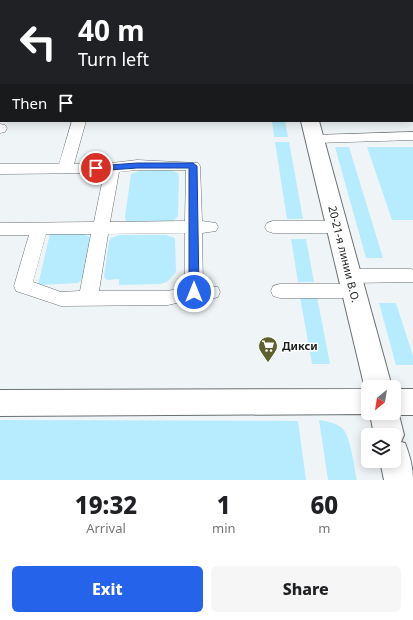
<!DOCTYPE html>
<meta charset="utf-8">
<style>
:root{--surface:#fff;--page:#f6f6f6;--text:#202124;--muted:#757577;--accent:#2563eb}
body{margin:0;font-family:"Noto Sans",sans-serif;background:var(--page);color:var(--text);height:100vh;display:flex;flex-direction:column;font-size:15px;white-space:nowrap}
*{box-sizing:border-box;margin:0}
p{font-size:13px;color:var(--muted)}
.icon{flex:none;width:22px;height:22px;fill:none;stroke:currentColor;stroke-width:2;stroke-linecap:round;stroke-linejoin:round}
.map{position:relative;height:480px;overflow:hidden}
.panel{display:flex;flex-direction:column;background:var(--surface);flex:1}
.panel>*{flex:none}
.guide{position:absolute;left:0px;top:0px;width:413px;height:122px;box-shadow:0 2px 10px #0003;background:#202124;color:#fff;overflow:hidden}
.needle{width:26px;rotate:210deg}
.buttons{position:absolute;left:361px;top:380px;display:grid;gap:8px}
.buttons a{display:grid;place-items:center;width:40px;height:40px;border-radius:6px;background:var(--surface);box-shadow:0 2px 10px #0003;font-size:20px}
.pin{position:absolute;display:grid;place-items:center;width:34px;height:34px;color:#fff;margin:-17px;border:2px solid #fff;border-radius:50%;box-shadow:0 1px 4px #0007}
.me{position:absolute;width:44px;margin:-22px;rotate:0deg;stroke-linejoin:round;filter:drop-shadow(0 0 3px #0008)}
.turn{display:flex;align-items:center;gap:14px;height:84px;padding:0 12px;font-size:18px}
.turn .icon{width:52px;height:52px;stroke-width:2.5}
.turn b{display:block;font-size:28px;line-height:34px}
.then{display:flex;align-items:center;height:38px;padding:0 12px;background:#0003;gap:8px;font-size:15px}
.eta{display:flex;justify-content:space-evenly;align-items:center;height:68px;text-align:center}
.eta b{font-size:24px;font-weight:800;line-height:28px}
.button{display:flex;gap:8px;margin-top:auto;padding:8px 12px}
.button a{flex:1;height:46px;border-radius:6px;background:var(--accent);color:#fff;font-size:16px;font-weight:800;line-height:46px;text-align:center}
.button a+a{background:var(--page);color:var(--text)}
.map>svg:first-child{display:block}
</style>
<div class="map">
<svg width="413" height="480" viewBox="0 0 413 480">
<rect width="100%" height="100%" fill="#eff5f7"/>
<path fill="#b7ebfe" d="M 272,121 L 285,121 L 288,137 L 274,137 Z
M 275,142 L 289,142 L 303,219 L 287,219 Z
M 335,147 L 349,147 L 383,258 L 366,258 Z
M 367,147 L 413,147 L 413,220 L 392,220 Z
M 169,170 L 178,173 L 179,176 L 178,216 L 172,222 L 129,223 L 126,221 L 125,217 L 131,174 L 140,171 Z
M 50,234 L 82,234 L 90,237 L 85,276 L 78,283 L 38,285 Z
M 119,235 L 166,235 L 175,238 L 176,272 L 167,282 L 160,284 L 119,285 L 119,279 L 107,280 L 104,277 L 109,241 L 111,238 Z
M 291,239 L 306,239 L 314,282 L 298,282 Z
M 300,297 L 317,297 L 330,364 L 312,364 Z
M 379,303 L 396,303 L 413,356 L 413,365 L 396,365 Z
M 0,420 L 298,421 L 306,480 L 0,480 Z
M 319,420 C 327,421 336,423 342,428 C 351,436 354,468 357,480 L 328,480 Z"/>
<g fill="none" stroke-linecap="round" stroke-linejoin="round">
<defs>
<path id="service" d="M 412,7 L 413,7 L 413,14 L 412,14 Z
M 412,61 L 413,61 L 413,67 L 412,67 Z
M 72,121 L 86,121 L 74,164 L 112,163 L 137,160 L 198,163 L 200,166 L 202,221 L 216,223 L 218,227 L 216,231 L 202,233 L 203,285 L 218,287 L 220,292 L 218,297 L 211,299 L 194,299 L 168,305 L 61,306 L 16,291 L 14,286 L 29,235 L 0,235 L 0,223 L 94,222 L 104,173 L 0,174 L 0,164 L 59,164 ZM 137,170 L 186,170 L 185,221 L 110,222 L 119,172 ZM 185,233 L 185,287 L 168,291 L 99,291 L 108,234 ZM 46,234 L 91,234 L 80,291 L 61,292 L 33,282 Z
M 0,124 L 5,125 L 7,128 L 5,132 L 0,133 Z
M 413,132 L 413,140 L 315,143 L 310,142 L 308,139 L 310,136 L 315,135 Z
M 273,221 L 337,221 L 343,223 L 345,227 L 343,231 L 337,233 L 273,233 L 267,231 L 265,227 L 267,223 Z
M 350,269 L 411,269 L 413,270 L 413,282 L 350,283 L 344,281 L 341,276 L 344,271 Z
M 280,284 L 353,284 L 360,286 L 362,291 L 360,296 L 353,298 L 280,298 L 273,296 L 271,291 L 273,286 Z"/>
<path id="minor" d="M 274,0 L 287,0 L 287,1 L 274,1 Z
M 301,121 L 319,121 L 392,387 L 368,387 L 368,413 L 394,413 L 394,389 L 413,389 L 413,415 L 399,415 L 404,435 L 401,442 L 405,443 C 410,456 413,467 413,480 L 384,480 L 380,461 L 394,461 L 394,435 L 374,435 L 370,414 L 0,416 L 0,390 L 365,389 Z"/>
</defs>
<use href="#service" stroke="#6b7072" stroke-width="1"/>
<use href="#minor" stroke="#6b7072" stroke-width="2"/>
<use href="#service" fill="#fff" fill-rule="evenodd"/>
<use href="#minor" fill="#fff" fill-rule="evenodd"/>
</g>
<path fill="#2563eb" stroke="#184099" d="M 137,163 L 193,163 L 197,166 L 199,292 L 197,295 L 190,295 L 189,292 L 189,168 L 137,168 L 96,171 L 92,168 L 96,166 Z"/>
<defs>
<symbol id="supermarket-pin" viewBox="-11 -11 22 30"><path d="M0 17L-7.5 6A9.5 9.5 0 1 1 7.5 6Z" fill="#5e602e" stroke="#fff"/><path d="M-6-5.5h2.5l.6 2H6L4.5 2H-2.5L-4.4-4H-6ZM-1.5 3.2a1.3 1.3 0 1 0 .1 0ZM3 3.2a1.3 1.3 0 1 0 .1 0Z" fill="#fff"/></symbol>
</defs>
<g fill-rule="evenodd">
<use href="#supermarket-pin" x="257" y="335" width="22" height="30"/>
</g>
<g text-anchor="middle" stroke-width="3" stroke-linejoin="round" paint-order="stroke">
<g font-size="11" fill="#1a1d1d" stroke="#fff">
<text transform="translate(344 254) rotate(76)" y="4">20-21-я линии В.О.</text>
</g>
<g font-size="11" font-weight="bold" fill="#1a1d1d" stroke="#fff" text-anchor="start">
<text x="282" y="350">Дикси</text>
</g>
</g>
</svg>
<div class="buttons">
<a><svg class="needle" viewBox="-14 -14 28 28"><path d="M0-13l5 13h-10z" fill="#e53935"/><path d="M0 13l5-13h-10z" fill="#757577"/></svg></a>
<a><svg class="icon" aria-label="layers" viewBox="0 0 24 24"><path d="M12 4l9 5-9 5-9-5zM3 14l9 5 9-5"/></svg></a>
</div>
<div class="pin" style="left:96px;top:168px;background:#d93025"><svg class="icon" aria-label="arrive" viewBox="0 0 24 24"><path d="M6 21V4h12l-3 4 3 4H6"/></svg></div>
<svg class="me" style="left:194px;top:292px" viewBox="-20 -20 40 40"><circle r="17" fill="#2563eb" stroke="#fff" stroke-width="3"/><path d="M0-11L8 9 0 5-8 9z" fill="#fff"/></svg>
<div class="guide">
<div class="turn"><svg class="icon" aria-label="left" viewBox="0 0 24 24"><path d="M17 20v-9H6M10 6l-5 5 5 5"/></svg><div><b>40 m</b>Turn left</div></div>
<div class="then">Then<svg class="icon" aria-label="arrive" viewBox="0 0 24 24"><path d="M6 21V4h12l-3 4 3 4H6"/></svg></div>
</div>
</div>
<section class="panel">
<div class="eta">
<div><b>19:32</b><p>Arrival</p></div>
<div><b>1</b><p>min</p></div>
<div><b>60</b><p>m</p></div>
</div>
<div class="button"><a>Exit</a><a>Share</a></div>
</section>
